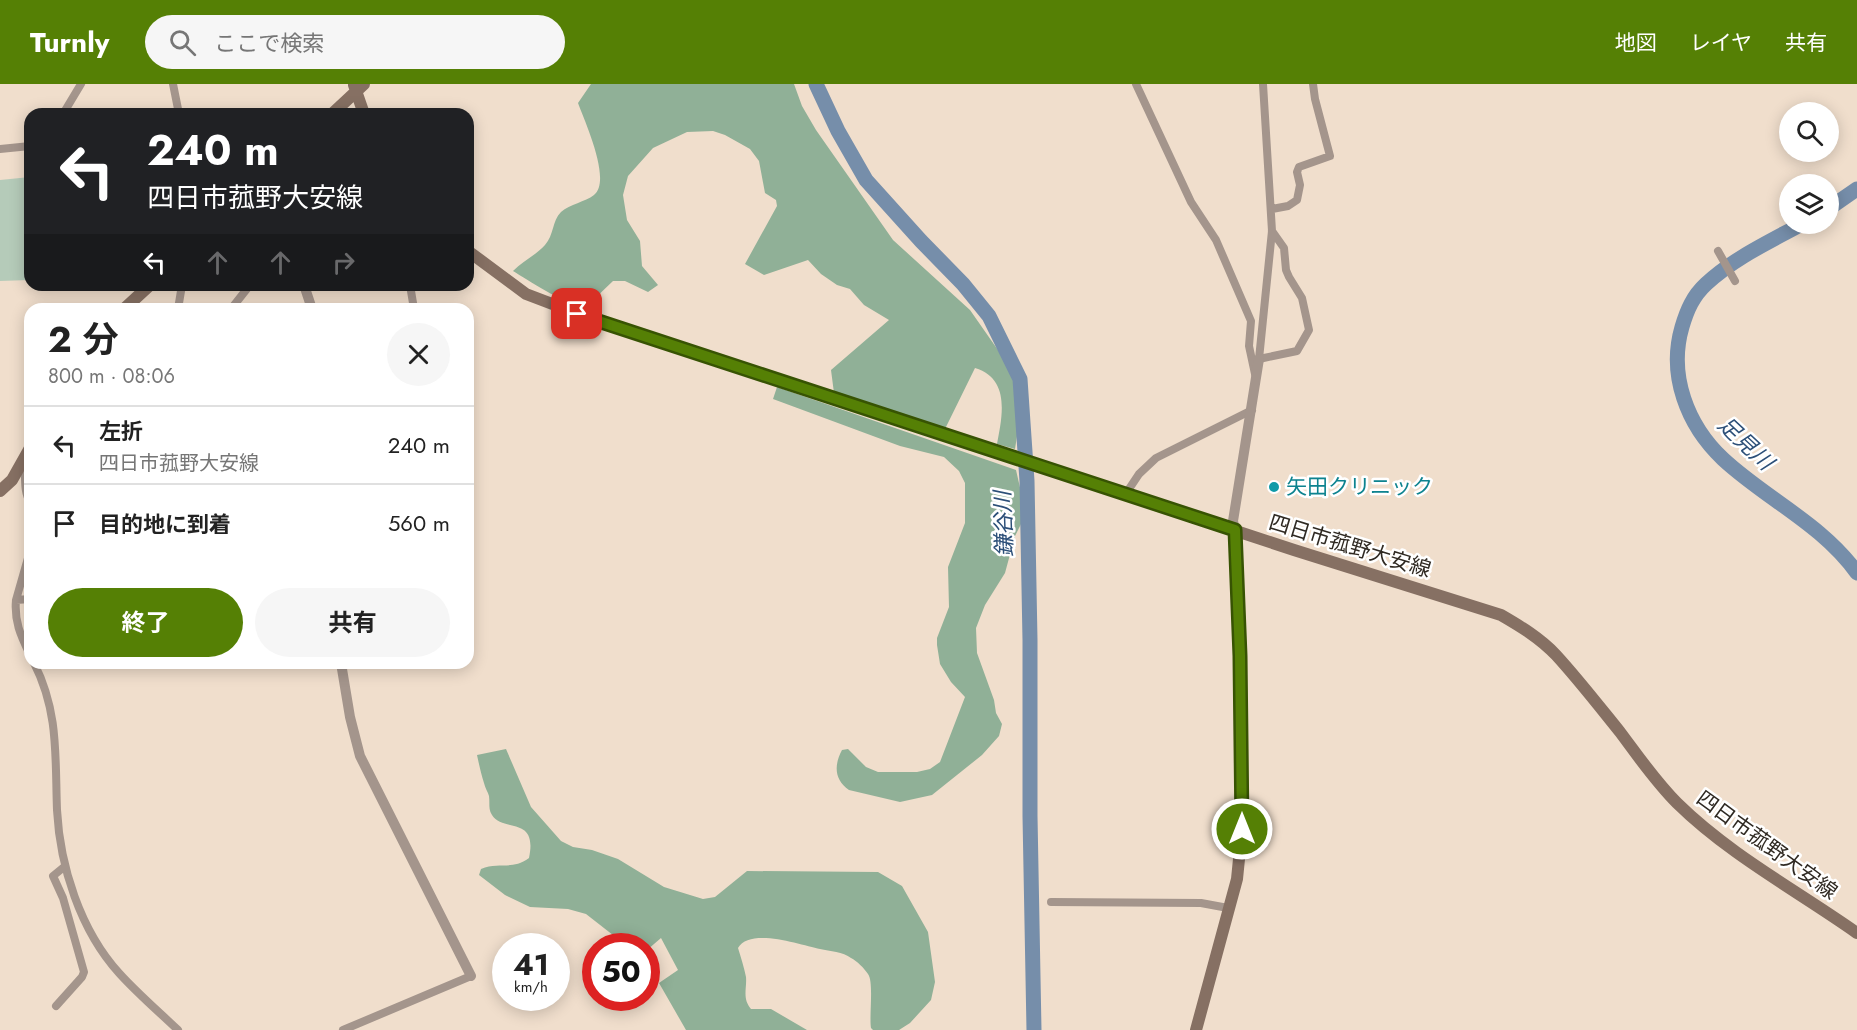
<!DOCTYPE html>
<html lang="ja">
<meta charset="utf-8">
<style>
:root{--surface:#fff;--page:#f6f6f6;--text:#222;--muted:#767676;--line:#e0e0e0;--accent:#558005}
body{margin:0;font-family:Jost,"Noto Sans JP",sans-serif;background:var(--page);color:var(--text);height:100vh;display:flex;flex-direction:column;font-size:22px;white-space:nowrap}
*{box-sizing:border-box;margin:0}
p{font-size:20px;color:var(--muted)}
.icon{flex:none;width:33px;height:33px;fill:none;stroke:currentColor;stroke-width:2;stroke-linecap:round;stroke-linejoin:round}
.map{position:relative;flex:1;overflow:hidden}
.sheet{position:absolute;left:24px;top:219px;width:450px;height:366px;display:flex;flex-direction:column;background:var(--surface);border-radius:18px;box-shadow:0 3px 15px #0003}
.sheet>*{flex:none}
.top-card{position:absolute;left:24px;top:24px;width:450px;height:183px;border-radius:18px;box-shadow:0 3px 15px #0003;background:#202124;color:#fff;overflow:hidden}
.fabs{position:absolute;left:1779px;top:18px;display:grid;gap:12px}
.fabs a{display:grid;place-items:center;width:60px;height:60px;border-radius:50%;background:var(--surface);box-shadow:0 3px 15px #0003;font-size:30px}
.speed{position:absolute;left:492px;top:849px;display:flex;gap:12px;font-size:30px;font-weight:700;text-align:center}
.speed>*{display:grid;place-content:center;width:78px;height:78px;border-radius:50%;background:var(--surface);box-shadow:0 3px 15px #0003;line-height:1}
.speed small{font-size:15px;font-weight:400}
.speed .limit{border:9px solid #d22;background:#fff;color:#111}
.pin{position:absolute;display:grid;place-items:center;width:51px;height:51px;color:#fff;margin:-26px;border-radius:12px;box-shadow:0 3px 9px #0006}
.me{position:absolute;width:66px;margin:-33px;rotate:0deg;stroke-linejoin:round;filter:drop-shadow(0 0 4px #0008)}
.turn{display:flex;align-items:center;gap:21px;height:126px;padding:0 24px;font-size:27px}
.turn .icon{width:78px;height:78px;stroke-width:2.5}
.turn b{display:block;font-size:42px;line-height:51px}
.lanes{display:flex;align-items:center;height:57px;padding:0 24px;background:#0003;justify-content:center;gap:30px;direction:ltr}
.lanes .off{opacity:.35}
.round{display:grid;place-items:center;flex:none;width:63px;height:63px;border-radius:32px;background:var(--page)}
.head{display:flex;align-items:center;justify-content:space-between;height:102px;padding:0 24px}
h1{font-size:36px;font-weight:700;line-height:45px}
.cta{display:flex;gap:12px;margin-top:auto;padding:12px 24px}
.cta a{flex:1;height:69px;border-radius:36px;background:var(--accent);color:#fff;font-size:24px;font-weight:700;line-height:69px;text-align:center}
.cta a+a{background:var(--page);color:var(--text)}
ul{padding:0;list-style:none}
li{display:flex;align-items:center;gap:18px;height:78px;padding:0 24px;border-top:2px solid var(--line)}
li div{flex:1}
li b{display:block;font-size:22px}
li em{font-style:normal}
header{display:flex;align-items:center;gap:36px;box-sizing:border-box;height:84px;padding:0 30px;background:var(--accent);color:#fff}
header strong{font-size:28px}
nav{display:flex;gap:33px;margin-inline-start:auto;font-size:21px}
.search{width:420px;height:54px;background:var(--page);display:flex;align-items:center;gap:15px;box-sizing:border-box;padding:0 21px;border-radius:33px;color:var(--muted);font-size:22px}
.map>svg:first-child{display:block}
</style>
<header>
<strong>Turnly</strong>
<div class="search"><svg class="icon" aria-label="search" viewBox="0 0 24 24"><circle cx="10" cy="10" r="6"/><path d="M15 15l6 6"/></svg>ここで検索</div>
<nav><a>地図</a><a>レイヤ</a><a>共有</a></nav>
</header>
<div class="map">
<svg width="1857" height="946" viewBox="0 0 1857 946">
<rect width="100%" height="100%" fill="#f0decc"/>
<path fill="#b5cbb9" d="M 30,93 L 30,196 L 0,197 L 0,96 Z"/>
<path fill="#90b097" d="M 591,0 L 794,0 L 802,22 L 816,46 L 893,156 L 970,226 L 1014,289 L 1020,333 L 1015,365 L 997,360 C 1002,333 1011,295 975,284 L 945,345 L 834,309 L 831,286 L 889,236 L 864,221 L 850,205 L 837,201 L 821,190 L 808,176 L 764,191 L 745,180 L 777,122 L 776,116 L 765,109 L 759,77 L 750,65 L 725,51 L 713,47 L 687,48 L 653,64 L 628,92 L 623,111 L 627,136 L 640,157 L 642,182 L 658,201 L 648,208 L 625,197 L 613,197 C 605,204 594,218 582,220 C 566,222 528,196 513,187 C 523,177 536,171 545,161 C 554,151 552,137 561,128 C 570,120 585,118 594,111 C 612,97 585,38 578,19 Z
M 777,303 L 1016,386 L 1026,430 L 1015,452 L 1005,489 L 985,521 L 976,544 L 977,569 L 994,616 L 996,629 L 1002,640 L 999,652 L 982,671 L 932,711 L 900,718 L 849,706 C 834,696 834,681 842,666 L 848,665 L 866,683 L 878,688 L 917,688 L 930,685 L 940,678 L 965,613 L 951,598 L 940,580 L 937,561 L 937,554 L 949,523 L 948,483 L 965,439 L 965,399 L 959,387 L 944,373 L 900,362 L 773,315 Z
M 506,665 L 531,723 L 561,757 L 573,763 L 592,766 L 618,775 L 664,803 L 703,815 L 715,813 L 747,787 L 878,788 L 902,802 L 928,848 L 935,898 L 931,916 L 910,939 L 899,946 L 873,946 L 871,944 C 869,932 874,898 868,890 C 864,884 857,877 851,874 C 843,868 830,867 820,865 C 801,861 750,843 738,864 C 741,874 744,883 746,893 C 747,905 742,914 751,925 L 771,925 L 807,946 L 686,946 L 659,899 L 678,886 L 661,854 L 647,866 L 646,862 L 627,862 L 586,830 L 568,825 L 530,823 L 505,811 L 479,791 L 481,785 C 499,777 511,787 529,774 C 538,731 503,749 492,731 C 488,725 490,719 489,712 C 488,708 485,704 484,699 C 481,690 479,680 477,671 Z"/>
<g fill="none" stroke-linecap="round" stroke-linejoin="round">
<path stroke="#768eaa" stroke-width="15" d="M 816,0 L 838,47 L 866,96 L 921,157 L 963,200 L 989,232 L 1020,295 L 1027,397 L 1030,556 L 1030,732 L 1034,946
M 1828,125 L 1857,105
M 1802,140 C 1769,158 1734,174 1706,200 C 1693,212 1687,226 1682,243 C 1668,291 1687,341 1723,375 C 1766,415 1822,440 1857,489"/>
<path stroke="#a4958c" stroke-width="8" d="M 173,0 L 179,30
M 1136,0 L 1191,118 L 1216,156 L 1251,237 L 1249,262 L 1255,290
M 1263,0 L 1272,147 L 1259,275 L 1297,267 L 1309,246 L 1302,214 L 1289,193 L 1286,186 L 1284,164 L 1272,147
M 63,30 L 81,0
M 0,65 L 30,62
M 1272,125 L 1288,122 L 1297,116 L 1300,101 L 1297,88 L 1299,83 L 1330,72 L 1315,15 L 1313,0
M 1718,167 L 1735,197
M 410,201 L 414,225
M 178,225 L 182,201
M 231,225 L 250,201
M 24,377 C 26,389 23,409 30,417
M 1125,411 L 1139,390 L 1156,374 L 1252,326
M 30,515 L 16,516 C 14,538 21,552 30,571
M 16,516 L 30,467
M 34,579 C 59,628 55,673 57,726 C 60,782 80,846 119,889 C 137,909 158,927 178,946
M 1051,818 L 1201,819 L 1228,824
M 56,922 L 82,893 L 84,888 L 63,814 L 53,792 L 64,783
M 343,946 L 471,892"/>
<path stroke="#a4958c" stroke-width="10" d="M 304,201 L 312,225
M 1235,446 L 1233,437 L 1259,275
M 341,579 L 350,633 L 360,672 L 471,892"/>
<path stroke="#867063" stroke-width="12" d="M 354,1 L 364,30
M 332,30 L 364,0
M 468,167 L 526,210 L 597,237 L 1294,466 L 1501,531 C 1520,542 1540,554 1556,571 C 1578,595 1599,622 1620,648 C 1638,672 1655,697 1677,719 C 1730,771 1796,806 1857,849
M 124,225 L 150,201
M 0,407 L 12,396 L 30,364
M 1196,946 L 1237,795 L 1242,745 L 1240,551 L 1235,446"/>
</g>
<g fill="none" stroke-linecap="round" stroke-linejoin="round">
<defs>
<path id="route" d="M 577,230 L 1235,446 L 1240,572 L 1242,745"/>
</defs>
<use href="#route" stroke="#375303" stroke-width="15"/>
<use href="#route" stroke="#558005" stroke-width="10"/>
</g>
<circle fill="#0f9aa8" stroke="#fff" stroke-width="2" cx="1274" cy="403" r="6"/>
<g text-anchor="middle" stroke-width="5" stroke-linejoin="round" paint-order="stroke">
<g font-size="21" fill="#0d838f" stroke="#fff" text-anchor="start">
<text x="1286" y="410">矢田クリニック</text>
</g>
<g font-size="21" fill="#2f2922" stroke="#fff">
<text transform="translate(1350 462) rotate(17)" y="7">四日市菰野大安線</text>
<text transform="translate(1767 761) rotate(36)" y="7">四日市菰野大安線</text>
</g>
<g font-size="22" font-style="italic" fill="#2c4f78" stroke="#fff">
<text transform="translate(1746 359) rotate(43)" y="8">足見川</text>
<text transform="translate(1003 440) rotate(-92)" y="8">鎌谷川</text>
</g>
</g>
</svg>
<div class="fabs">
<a><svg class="icon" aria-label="search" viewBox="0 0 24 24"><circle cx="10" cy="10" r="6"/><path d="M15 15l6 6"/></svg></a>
<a><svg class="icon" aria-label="layers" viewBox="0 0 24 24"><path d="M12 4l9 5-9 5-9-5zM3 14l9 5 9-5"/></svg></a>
</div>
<div class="speed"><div>41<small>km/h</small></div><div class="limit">50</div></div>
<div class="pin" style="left:577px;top:230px;background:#d93025"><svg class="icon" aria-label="arrive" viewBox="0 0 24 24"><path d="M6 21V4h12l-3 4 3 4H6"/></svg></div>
<svg class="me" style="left:1242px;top:745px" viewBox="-20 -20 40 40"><circle r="17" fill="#558005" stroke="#fff" stroke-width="3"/><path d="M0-11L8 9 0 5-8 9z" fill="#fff"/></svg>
<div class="top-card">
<div class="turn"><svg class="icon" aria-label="left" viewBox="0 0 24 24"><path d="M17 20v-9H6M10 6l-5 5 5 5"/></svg><div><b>240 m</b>四日市菰野大安線</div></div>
<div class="lanes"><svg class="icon" aria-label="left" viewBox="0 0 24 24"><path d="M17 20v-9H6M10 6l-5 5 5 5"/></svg><svg class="icon off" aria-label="ahead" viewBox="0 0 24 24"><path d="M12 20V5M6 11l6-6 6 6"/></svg><svg class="icon off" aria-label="ahead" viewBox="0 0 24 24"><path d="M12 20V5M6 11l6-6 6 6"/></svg><svg class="icon off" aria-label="right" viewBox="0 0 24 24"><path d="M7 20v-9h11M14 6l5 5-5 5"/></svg></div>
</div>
<section class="sheet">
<div class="head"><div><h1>2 分</h1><p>800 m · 08:06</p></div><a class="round"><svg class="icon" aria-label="close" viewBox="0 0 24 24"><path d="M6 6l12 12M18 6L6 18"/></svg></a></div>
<ul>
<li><svg class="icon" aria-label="left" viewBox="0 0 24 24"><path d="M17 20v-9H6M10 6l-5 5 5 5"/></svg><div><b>左折</b><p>四日市菰野大安線</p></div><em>240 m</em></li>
<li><svg class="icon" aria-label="arrive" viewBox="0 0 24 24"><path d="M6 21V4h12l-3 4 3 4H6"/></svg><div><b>目的地に到着</b></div><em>560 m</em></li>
</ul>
<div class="cta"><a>終了</a><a>共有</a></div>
</section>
</div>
